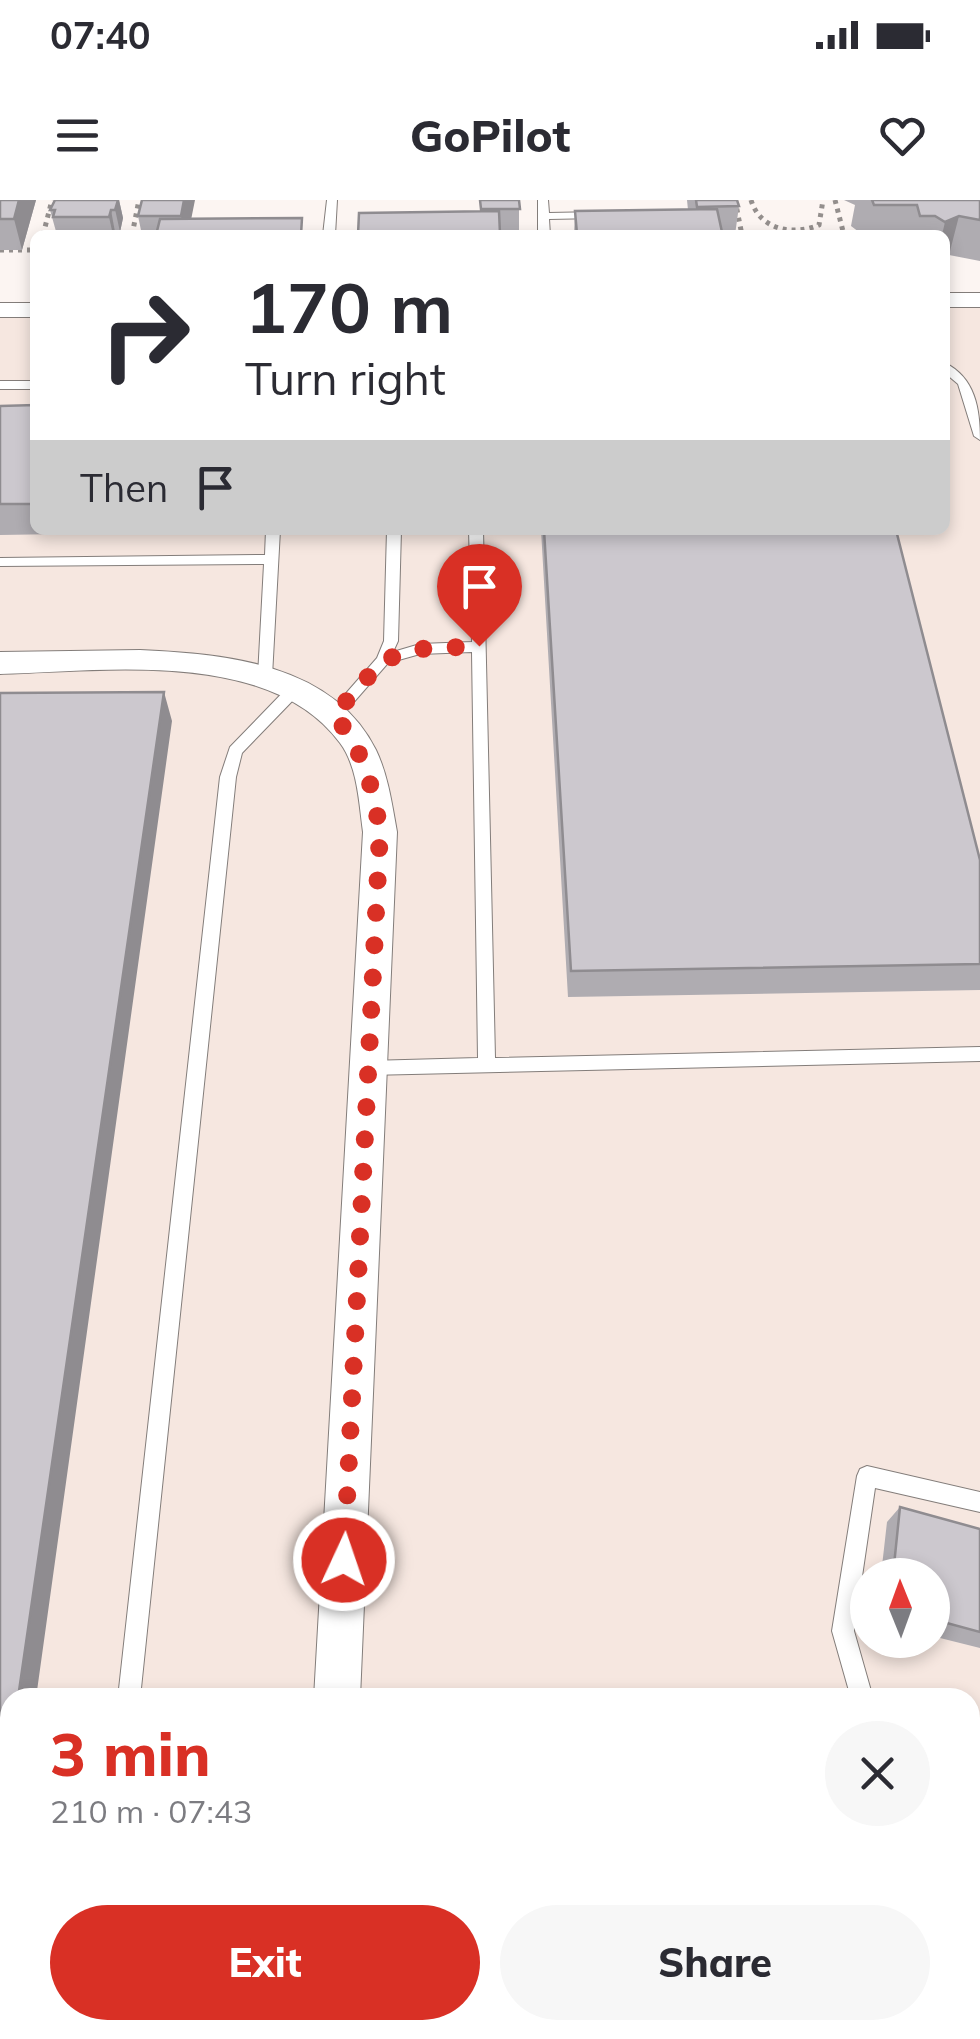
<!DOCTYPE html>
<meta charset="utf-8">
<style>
:root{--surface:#fff;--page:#f7f7f7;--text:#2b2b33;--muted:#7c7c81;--accent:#d93025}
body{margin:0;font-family:Mulish,sans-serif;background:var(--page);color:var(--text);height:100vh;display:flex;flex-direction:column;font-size:38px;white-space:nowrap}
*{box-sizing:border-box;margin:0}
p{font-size:32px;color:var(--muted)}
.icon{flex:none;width:55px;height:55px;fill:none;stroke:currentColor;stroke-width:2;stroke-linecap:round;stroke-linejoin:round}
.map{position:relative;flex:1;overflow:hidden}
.details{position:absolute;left:0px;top:1488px;width:980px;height:352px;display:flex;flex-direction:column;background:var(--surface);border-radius:30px 30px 0 0;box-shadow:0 5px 15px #0003}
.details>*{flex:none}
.top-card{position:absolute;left:30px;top:30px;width:920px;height:305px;border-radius:15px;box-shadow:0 5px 15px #0003;background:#fff;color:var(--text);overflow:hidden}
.needle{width:65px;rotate:359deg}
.fabs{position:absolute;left:850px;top:1358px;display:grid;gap:20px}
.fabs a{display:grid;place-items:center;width:100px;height:100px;border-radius:50%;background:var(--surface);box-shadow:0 5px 15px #0003;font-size:50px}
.pin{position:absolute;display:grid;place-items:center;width:85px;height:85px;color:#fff;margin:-102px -42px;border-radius:50% 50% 50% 0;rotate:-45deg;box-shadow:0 0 10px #0007}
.pin .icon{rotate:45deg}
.me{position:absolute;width:110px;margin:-55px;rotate:3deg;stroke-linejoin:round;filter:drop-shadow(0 0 8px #0008)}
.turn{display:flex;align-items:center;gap:35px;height:210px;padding:0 50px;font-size:45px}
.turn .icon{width:130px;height:130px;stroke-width:2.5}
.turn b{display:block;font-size:70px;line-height:85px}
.then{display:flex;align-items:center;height:95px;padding:0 50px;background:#0003;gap:20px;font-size:38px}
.round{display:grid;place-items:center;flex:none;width:105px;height:105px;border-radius:52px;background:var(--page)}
.summary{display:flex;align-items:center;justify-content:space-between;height:170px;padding:0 50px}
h1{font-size:60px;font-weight:800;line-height:75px;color:var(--accent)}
.button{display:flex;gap:20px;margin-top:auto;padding:20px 50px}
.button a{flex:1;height:115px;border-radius:60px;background:var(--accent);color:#fff;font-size:40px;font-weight:800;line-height:115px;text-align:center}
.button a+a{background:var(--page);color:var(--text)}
.status{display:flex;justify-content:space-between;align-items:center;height:70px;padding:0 50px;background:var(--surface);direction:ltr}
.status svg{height:28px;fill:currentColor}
header{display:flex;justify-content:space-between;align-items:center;height:130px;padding:0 50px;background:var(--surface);font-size:45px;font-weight:800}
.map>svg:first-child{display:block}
</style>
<div class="status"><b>07:40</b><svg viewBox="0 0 49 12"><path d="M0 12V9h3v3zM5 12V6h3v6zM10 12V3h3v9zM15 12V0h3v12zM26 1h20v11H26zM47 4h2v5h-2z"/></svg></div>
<header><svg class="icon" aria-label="menu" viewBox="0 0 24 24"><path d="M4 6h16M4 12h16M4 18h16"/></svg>GoPilot<svg class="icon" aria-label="heart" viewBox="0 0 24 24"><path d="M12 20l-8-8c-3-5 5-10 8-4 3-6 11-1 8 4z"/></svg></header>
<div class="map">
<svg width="980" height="1839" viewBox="0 0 980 1839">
<rect width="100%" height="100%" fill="#fcf5f2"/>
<path fill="#f6e7e0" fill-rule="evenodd" d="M 945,100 L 980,100 L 980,1839 L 0,1839 L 0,110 L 35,110 L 35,330 L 945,330 ZM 868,1375 L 932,1375 L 932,1440 L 868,1440 ZM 10,1498 L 970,1498 L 970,1830 L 10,1830 Z"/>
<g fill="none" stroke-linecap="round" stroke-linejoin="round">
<defs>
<path id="service" d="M 327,0 L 337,0 L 335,35 L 323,35 Z
M 538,0 L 548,0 L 549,13 L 598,12 L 603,15 L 598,18 L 549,19 L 550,35 L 538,35 Z
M 945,163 C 975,178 980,208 980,240 L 974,236 L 958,184 L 945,173 Z
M 0,181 L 35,181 L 35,189 L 0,189 Z
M 266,330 L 280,330 L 272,476 L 265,481 L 258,476 L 264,364 L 0,366 L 0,358 L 265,355 Z
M 387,330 L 401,330 L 398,441 L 393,452 L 420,444 L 472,442 L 469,330 L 483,330 L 495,858 L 980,847 L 980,861 L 368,875 L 362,873 L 359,868 L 362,863 L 368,861 L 478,858 L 472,452 L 420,454 L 388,463 L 339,519 L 329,519 L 327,515 L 377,458 L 384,441 Z
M 296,483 L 301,484 L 301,492 L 242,553 L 236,577 L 140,1498 L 118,1498 L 220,577 L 230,547 L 291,484 Z
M 867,1266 L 980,1292 L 980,1312 L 875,1288 L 854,1431 L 873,1498 L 851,1498 L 832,1431 L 857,1276 L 860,1269 Z
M 970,1545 L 980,1549 L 980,1571 L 970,1567 Z
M 115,1830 L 139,1830 L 141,1839 L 117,1839 Z"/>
<path id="minor" d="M 945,93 L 980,93 L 980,107 L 945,107 Z
M 0,103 L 35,103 L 35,117 L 0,117 Z
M 140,450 C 225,454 333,463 376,550 C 388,575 392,604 397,632 L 360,1498 L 314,1498 L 363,632 C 359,604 358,567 340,543 C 270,448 104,471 0,474 L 0,452 Z
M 239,1830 L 292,1830 L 288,1839 L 235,1839 Z"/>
</defs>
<use href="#service" stroke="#837d7a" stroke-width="2"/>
<use href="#minor" stroke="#837d7a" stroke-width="2"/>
<path stroke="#948f8d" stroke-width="5" stroke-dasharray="4 5" stroke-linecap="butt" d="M 735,0 L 742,35
M 751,0 C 760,30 793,36 819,25 L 823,0
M 835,0 L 844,35
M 43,35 L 52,0
M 132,35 L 139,0
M 0,50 L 35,50"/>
<use href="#service" fill="#fff" fill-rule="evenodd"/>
<use href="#minor" fill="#fff" fill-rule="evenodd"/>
</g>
<path fill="#afacb1" d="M 0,0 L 36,0 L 22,50 L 0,50 Z
M 119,0 L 123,18 L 120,32 L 115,32 L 114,35 L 57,35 L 50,10 Z
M 142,0 L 191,19 L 304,35 L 142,35 L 138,16 Z
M 480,0 L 519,0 L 519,35 L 358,35 L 480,12 Z
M 687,0 L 737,0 L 739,6 L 735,35 L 574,35 L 575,11 L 688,10 Z
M 844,0 L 980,0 L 980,61 L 949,55 L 945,57 L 945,35 L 863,35 L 851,26 L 855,5 Z
M 35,205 L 35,330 L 251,330 L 251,331 L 0,335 L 0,206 Z
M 541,330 L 896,330 L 980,660 L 980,790 L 568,797 Z
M 900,1307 L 980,1329 L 980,1448 L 932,1436 L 932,1375 L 881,1375 L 887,1322 Z"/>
<path fill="#8f8c90" d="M 19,0 L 36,0 L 22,50 L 14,19 Z
M 113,0 L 119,0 L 123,18 L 120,32 Z
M 184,0 L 195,0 L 188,35 L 184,35 L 181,16 Z
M 111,10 L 115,32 L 114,35 L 113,35 L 109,17 Z
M 959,16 L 949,55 L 945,57 L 945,35 L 942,35 L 945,22 Z
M 164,492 L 172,521 L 36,1498 L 18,1498 Z
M 10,1555 L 10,1683 L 0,1755 L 0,1624 Z"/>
<path fill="#ccc8ce" stroke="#8f8c90" stroke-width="2.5" d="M 0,0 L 19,0 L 14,19 L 0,19 Z
M 55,0 L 118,0 L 115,10 L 111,10 L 109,17 L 53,17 L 55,10 L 50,10 Z
M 142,0 L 184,0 L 181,16 L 138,16 Z
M 480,0 L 519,0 L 520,9 L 481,9 Z
M 696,0 L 737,0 L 739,6 L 697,7 Z
M 872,0 L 980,0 L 980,20 L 959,16 L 945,22 L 935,16 L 920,16 L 917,5 L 874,5 Z
M 717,9 L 722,32 L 577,34 L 575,11 Z
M 499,11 L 500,34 L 358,35 L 359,13 Z
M 302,18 L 301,35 L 156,35 L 160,19 Z
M 35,205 L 35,304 L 0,304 L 0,206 Z
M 544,330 L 896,330 L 980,660 L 980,764 L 571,771 Z
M 164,492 L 18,1498 L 10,1498 L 10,1555 L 0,1624 L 0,493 Z
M 900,1307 L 980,1329 L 980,1432 L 932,1419 L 932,1375 L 893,1375 Z"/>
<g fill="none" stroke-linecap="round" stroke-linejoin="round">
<path stroke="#d93025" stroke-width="18" stroke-dasharray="0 32.4" d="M 344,1360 L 380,632 C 373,587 364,551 334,515 L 383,460 L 420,449 L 479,446"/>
</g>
</svg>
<div class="fabs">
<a><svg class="needle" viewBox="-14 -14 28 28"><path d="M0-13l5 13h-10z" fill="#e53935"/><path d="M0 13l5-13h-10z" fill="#7c7c81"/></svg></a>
</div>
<div class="pin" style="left:479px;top:446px;background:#d93025"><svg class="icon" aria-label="arrive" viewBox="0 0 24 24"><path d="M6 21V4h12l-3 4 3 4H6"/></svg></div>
<svg class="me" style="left:344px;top:1360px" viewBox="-20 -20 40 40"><circle r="17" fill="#d93025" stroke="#fff" stroke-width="3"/><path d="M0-11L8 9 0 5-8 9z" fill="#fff"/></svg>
<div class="top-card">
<div class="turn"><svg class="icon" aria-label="right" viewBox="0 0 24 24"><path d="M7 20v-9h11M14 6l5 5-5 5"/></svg><div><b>170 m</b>Turn right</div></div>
<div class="then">Then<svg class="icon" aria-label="arrive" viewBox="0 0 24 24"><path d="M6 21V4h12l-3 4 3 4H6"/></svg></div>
</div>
<section class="details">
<div class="summary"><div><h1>3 min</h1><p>210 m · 07:43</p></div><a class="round"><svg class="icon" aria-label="close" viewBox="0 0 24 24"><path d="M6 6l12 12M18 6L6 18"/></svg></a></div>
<div class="button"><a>Exit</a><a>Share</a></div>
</section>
</div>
